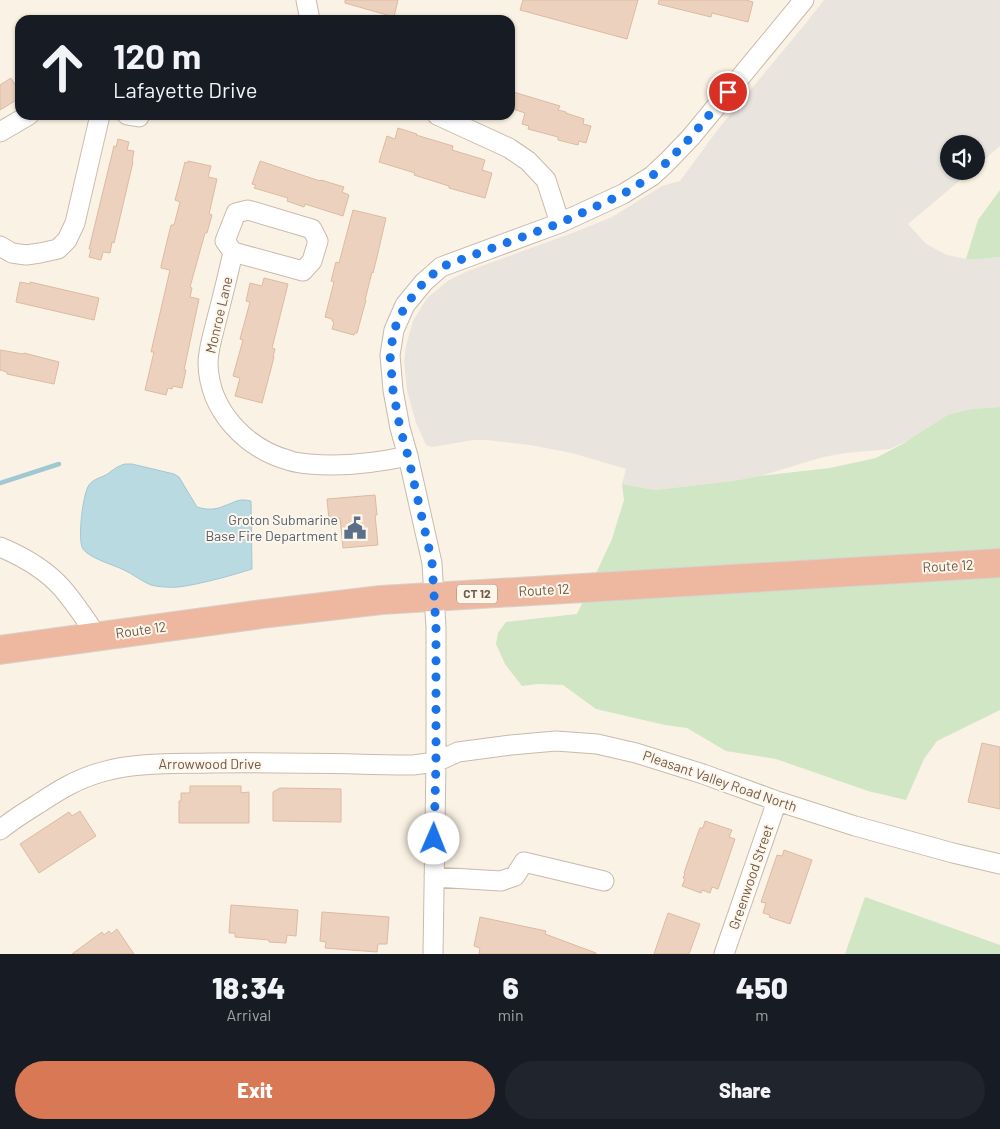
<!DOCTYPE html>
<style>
:root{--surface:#171b24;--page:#20242c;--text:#f1f3f6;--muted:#9ea1a6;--accent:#d87854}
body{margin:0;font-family:Barlow,sans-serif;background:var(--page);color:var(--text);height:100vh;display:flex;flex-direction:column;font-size:19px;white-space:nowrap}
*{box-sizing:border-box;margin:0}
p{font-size:16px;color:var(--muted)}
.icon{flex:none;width:28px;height:28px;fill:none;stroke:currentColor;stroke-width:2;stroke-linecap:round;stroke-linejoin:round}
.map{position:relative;height:954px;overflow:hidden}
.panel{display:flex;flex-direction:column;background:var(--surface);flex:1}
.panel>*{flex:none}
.guide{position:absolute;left:15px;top:15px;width:500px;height:105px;border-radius:15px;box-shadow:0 1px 4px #0004;background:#171b24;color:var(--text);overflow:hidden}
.tools{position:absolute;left:940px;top:135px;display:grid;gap:10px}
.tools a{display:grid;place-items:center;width:45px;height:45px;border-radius:50%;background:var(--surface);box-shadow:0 1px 4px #0004;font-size:25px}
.pin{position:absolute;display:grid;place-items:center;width:42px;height:42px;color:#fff;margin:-21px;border:2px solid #fff;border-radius:50%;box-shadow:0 1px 5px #0007}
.me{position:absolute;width:55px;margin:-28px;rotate:1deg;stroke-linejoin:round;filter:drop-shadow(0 0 4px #0008)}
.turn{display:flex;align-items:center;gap:18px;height:105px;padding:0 15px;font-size:22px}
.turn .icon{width:65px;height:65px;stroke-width:2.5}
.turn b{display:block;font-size:35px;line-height:42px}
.eta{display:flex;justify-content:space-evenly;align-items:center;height:85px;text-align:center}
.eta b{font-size:30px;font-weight:800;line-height:35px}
.button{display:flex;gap:10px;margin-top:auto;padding:10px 15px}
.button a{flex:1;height:58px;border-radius:30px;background:var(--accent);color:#fff;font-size:20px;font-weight:800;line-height:58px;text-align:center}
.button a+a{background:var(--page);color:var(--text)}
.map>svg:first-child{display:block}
</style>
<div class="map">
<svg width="1000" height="954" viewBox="0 0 1000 954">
<rect width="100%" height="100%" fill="#faf2e4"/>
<path fill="#e9e4de" d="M 824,0 L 1000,0 L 1000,146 L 976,167 L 976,144 L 949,144 L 949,171 L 971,171 L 908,224 L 926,244 L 947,255 L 966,259 L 981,259 L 1000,257 L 1000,407 L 972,409 L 890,449 L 846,453 L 823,457 L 760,476 L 733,481 L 655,490 L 622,484 L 626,469 L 572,453 L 530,445 L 487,440 L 473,440 L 433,447 L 426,445 L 416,423 L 407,390 L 404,362 L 406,346 L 413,321 L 427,298 L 449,280 L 468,271 L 575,232 L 612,217 L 662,186 L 680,181 L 719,128 L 806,23 Z"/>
<path fill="#d0e6c4" d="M 1000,190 L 1000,257 L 981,259 L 966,259 L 978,220 Z
M 1000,407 L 1000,710 L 937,741 L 924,759 L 906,800 L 868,791 L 776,759 L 726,751 L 687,728 L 665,725 L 596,709 L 563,685 L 538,684 L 522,686 L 505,664 L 496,644 L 498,633 L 506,622 L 577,614 L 612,539 L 624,500 L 622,484 L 655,490 L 733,481 L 760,476 L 830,468 L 876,458 L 904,443 L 948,415 L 972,409 Z
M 865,897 L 1000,945 L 1000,954 L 845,954 Z"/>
<path fill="#badae1" stroke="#a1c8d2" d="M 125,464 L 132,464 L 174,474 L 179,477 L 197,507 C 207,510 215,510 224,506 C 236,502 238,498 251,501 L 252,569 C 233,575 215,580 196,584 C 186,586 176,588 166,587 C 161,587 155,586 151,585 C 141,581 133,574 124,570 C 114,565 89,558 83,549 C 77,540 83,493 89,485 C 94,478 102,478 109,473 C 114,469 118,466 125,464 Z"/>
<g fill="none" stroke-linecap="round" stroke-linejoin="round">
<path stroke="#a1c8d2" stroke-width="4.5" d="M 0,483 L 59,464"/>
</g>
<path fill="#ecd2be" stroke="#ddbaa0" d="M 345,0 L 398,0 L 394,17 L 345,3 Z
M 523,0 L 638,0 L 627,39 L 520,10 Z
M 659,0 L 746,0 L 753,2 L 748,22 L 712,13 L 711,17 L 658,4 Z
M 11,78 L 20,93 L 20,98 L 0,110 L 0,85 Z
M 510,91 L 560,106 L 558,110 L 566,112 L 566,113 L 584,119 L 583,124 L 591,126 L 586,143 L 579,141 L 578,145 L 558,140 L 558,137 L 528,129 L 529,126 L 522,124 L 525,113 L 510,108 Z
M 398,128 L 417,134 L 416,135 L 453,146 L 452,150 L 485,160 L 482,170 L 492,173 L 485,198 L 449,188 L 449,186 L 414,175 L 415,173 L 379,162 L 387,136 L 395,139 Z
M 118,139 L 129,142 L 127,150 L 134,151 L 132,162 L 133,162 L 114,243 L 112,242 L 110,253 L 103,252 L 101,260 L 89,257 L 91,249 L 89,249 L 114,146 L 116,147 Z
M 188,161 L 211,166 L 208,177 L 217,179 L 209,214 L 212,215 L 207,233 L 205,233 L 190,287 L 192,288 L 190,297 L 199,299 L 184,370 L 186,370 L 182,388 L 173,386 L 172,389 L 168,388 L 166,395 L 145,390 L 154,352 L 151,352 L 170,270 L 161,268 L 161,266 L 171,225 L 174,225 L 180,202 L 175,200 L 178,189 L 185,162 L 188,163 Z
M 260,161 L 320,181 L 321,180 L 344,187 L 342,192 L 349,195 L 343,216 L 305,204 L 304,207 L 287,201 L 288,198 L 254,188 L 256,185 L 252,184 Z
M 353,210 L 386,218 L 377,257 L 373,273 L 372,272 L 365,300 L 366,300 L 357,333 L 355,333 L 354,335 L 332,329 L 334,322 L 332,321 L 332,319 L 325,317 L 334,282 L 331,281 L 336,262 L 339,263 Z
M 264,278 L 288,284 L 272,348 L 275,349 L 273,357 L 274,357 L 262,403 L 235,396 L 240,378 L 233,376 L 243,340 L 240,339 L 250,302 L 246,301 L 250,283 L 262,286 Z
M 20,282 L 30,284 L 30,282 L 99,298 L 94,320 L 16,302 Z
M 0,350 L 23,354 L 24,353 L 59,362 L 54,384 L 7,374 L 7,372 L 0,370 Z
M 375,495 L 377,515 L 375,515 L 378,545 L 343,548 L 340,518 L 329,520 L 327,499 Z
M 982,743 L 1000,747 L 1000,809 L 968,802 Z
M 190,786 L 241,786 L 241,793 L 249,792 L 249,823 L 179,823 L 179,801 L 181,801 L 181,793 L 190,793 Z
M 280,788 L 341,789 L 341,822 L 273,821 L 273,792 Z
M 80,811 L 96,836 L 39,873 L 20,844 L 69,812 L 72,816 Z
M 705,821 L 732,830 L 729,837 L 735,839 L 718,889 L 712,887 L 710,893 L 702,890 L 701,893 L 682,886 L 685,879 L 683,878 L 685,874 L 684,873 L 698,833 L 700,828 L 703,828 Z
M 784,850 L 812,860 L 790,924 L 769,917 L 770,915 L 763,913 L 766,903 L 761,902 L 777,855 L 782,856 Z
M 231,905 L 298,910 L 296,936 L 287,935 L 286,943 L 269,942 L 269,940 L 235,937 L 235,933 L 229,933 Z
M 322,912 L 389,917 L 387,944 L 378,944 L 377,952 L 325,948 L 326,942 L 320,941 Z
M 668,913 L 700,924 L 689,954 L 654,954 Z
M 480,917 L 546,931 L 545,934 L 596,953 L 596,954 L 479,954 L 480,948 L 474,946 Z
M 117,929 L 134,954 L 72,954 L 102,932 L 104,935 L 109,931 L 111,934 Z"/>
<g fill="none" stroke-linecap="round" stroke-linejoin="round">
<defs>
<path id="minor" d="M 306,0 L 310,20
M 127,115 L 139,117
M 437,115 L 509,148 L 528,161 L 546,180 L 560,223
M 0,132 L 29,115
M 0,246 L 12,253 L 26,255 L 40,253 L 58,249 L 67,240 L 75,223 L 100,115
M 233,252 L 303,271 L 312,261 L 318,241 L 312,229 L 248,210 L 236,213 L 225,241 L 233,252 C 228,275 222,299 216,322 C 213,335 208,350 208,363 C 209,411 246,449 291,461 C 296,463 303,463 309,464 C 342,467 376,463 408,456
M 0,547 C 24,557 45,569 62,588 C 75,603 86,620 97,636
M 0,830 C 12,820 25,812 38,804 C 59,790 77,779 102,772 C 137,762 175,764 211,763 C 279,762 346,764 413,765 L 436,762 L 458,752 L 511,745 L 556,741 L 597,744 L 636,753 L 703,774 L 777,801 L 855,826 L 953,853 L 1000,864
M 434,877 L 501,881 L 515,876 L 524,862 L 604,881
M 433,954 L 436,762 L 436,627 L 434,597 L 432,563 L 408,456 L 400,428 L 393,390 L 390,355 L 394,330 L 405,305 L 424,282 L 441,267 L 560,223 L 623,194 L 652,176 L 666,163 L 691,137 L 804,0
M 724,954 L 777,801"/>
<path id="highway" d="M 0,650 L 262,614 L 381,600 L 1000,563"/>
</defs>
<use href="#minor" stroke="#c9baab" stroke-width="21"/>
<use href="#highway" stroke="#d7d1cd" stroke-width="30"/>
<use href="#minor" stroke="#fff" stroke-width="19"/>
<use href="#highway" stroke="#eeb8a0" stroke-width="28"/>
</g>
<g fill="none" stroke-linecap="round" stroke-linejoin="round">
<path stroke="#1a73e8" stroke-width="9" stroke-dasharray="0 16.2" d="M 434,839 L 436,762 L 436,627 L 432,562 L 408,456 L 400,428 L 393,390 L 390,355 L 394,330 L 405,306 L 424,282 L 441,267 L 560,223 L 623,194 L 652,176 L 666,163 L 691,137 L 728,92"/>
</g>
<defs>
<symbol id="civic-bare" viewBox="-9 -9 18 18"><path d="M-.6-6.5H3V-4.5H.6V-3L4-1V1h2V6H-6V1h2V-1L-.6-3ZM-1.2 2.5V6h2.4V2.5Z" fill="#5c6f8a" stroke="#fdf6e9" stroke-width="2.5" paint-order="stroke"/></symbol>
</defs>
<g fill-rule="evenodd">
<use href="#civic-bare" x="339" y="512" width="32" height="32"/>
</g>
<g text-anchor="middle" stroke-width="4" stroke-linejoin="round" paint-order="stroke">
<rect fill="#fdf6e9" stroke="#9a897b" stroke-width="1" x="457" y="584.5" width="40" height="19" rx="4"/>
<g font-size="12" font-weight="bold" fill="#6f5a4c">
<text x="477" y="598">CT 12</text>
</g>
<g font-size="14" fill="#6f5a4c" stroke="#fdf6e9">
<text transform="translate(219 315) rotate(-77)" y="5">Monroe Lane</text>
<text transform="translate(948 566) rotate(-3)" y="5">Route 12</text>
<text transform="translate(544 590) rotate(-3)" y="5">Route 12</text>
<text transform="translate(141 630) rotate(-8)" y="5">Route 12</text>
<text x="210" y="769">Arrowwood Drive</text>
<text transform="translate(720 781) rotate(19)" y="5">Pleasant Valley Road North</text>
<text transform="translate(751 877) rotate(-71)" y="5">Greenwood Street</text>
</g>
<g font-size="14" fill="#4e5e75" stroke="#fdf6e9" text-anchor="end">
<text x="338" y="525">Groton Submarine<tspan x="338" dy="16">Base Fire Department</tspan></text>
</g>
</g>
</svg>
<div class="tools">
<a><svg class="icon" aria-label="sound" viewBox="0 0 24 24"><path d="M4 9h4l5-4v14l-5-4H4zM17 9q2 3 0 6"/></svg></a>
</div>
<div class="pin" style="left:728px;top:92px;background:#d93025"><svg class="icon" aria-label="arrive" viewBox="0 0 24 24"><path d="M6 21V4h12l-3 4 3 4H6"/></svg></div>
<svg class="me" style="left:434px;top:839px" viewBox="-20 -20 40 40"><circle r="19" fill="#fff"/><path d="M0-13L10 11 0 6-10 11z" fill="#1a73e8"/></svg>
<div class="guide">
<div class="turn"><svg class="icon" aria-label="ahead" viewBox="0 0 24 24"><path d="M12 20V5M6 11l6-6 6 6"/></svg><div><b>120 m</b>Lafayette Drive</div></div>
</div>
</div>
<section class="panel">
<div class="eta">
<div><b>18:34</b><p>Arrival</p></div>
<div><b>6</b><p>min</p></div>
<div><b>450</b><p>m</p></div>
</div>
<div class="button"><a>Exit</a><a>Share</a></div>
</section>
